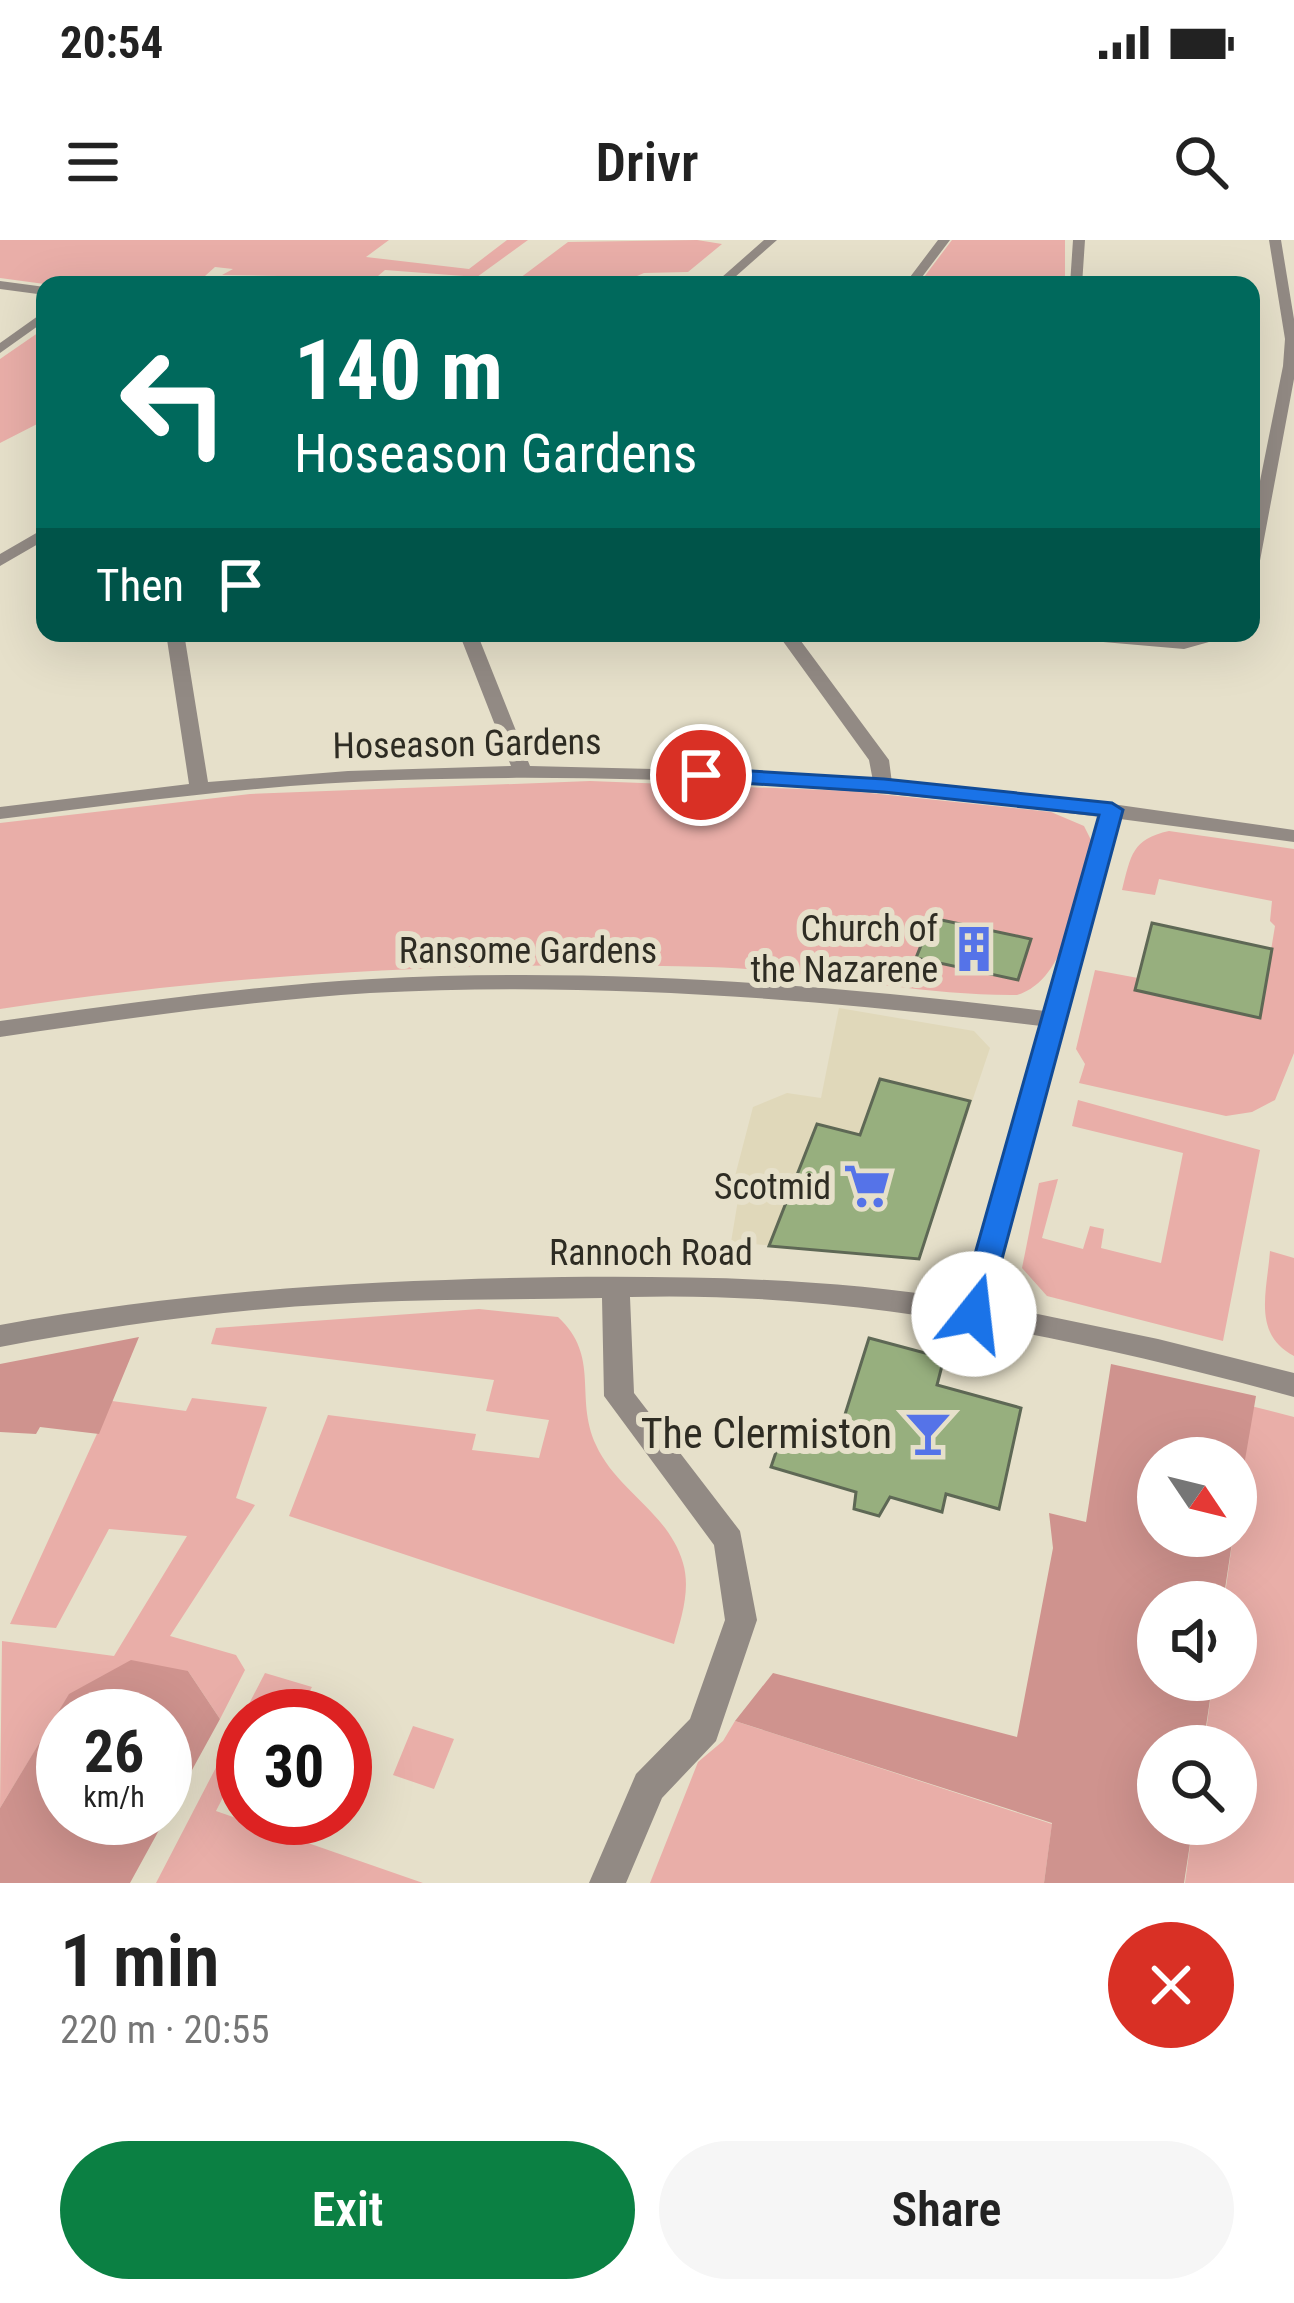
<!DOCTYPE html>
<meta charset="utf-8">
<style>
:root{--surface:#fff;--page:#f6f6f6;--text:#222;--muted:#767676;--accent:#0b8043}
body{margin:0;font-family:"Roboto Condensed",sans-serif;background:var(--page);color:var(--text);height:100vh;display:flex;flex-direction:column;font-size:45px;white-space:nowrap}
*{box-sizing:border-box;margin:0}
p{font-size:39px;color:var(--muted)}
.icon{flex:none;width:66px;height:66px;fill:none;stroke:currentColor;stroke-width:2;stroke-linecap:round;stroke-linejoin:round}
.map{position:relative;height:1643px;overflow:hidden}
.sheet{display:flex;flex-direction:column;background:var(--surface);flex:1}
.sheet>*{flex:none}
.banner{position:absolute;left:36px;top:36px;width:1224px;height:366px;border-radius:24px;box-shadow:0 12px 48px #0002;background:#00695c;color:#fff;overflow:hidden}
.needle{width:78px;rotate:125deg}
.fabs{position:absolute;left:1137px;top:1197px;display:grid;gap:24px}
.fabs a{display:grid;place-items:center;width:120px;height:120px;border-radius:50%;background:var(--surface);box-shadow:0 12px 48px #0002;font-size:60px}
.speed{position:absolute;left:36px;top:1449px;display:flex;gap:24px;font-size:60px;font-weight:700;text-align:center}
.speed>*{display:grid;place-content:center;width:156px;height:156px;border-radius:50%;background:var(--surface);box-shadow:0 12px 48px #0002;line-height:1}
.speed small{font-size:30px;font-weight:400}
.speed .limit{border:18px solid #d22;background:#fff;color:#111}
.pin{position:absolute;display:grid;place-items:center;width:102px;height:102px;color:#fff;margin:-51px;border:6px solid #fff;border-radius:50%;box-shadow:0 3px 12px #0007}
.me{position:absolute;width:132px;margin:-66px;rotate:16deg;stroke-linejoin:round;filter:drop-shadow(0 0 9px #0008)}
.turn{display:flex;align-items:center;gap:42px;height:252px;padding:0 60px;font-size:54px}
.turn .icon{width:156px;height:156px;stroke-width:2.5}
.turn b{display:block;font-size:84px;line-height:102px}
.then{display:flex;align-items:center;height:114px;padding:0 60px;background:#0003;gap:24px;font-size:45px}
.round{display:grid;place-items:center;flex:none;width:126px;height:126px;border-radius:63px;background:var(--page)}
.head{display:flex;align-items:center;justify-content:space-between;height:204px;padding:0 60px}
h1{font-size:72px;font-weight:600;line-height:90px}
.button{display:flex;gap:24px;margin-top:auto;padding:24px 60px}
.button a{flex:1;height:138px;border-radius:72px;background:var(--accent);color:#fff;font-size:48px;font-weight:600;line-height:138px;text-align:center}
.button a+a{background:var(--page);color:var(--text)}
.status{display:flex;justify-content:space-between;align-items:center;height:84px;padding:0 60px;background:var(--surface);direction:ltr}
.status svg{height:33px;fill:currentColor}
header{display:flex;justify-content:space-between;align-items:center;height:156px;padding:0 60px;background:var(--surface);font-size:54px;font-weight:600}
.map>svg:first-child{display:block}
</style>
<div class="status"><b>20:54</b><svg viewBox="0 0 49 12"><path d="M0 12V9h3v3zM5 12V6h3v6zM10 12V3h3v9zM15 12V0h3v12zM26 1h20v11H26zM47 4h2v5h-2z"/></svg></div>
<header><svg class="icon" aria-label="menu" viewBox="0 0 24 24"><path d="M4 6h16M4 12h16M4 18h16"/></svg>Drivr<svg class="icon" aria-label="search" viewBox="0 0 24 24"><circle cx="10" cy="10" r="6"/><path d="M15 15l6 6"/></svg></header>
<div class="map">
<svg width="1294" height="1643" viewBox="0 0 1294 1643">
<rect width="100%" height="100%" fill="#e6e0ca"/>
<path fill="#e0d8ba" d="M 839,768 L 974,791 L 990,808 L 919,1019 L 731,1002 L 741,942 L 734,940 L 753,867 L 787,853 L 821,858 Z"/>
<path fill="#e9aea8" d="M 0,0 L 389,0 L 366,17 L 469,29 L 507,0 L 528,0 L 477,37 L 385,30 L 371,42 L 313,36 L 297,45 L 271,45 L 284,41 L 279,36 L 222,35 L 233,29 L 215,27 L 195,45 L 52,45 L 0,38 Z
M 697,0 L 722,4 L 688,32 L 644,33 L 616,45 L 494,45 L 520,38 L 568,2 Z
M 952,0 L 1065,0 L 1065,45 L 918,45 Z
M 45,88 L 45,180 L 0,203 L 0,119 Z
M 590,541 L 850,551 L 1051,572 L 1084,586 L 1093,604 C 1078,650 1069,740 1017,755 C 915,756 811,730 709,727 C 471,720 235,733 0,769 L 0,583 L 250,554 Z
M 1169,591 L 1294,609 L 1294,813 L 1275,860 L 1252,872 L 1226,876 L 1079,843 L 1085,824 L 1076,809 L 1095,730 L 1138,738 L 1135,750 L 1260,777 L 1275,686 L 1270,681 L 1272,661 L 1159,639 L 1155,655 L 1122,650 C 1131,615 1132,599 1169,591 Z
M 1078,860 L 1260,910 L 1223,1101 L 1047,1056 L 1022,1028 L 1039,943 L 1058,939 L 1042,998 L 1083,1009 L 1090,986 L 1104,989 L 1101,1008 L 1161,1023 L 1183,913 L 1072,886 Z
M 1270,1011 L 1294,1018 L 1294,1116 C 1252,1094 1267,1052 1270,1011 Z
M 479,1069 L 558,1077 C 601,1117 574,1157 596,1205 C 616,1250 669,1273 683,1323 C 691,1350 681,1378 674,1404 L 289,1276 L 328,1175 L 476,1194 L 472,1210 L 539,1218 L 549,1180 L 486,1171 L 494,1140 L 211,1104 L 216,1088 Z
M 192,1158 L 267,1167 L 236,1258 L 255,1265 L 170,1396 L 236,1415 L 245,1430 L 220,1479 L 188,1431 L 69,1455 L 0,1568 L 2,1401 L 114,1416 L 187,1296 L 109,1289 L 56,1388 L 10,1384 L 112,1161 L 186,1171 Z
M 1251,1166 L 1294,1177 L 1294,1643 L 1185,1643 L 1193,1584 L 1236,1584 L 1236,1506 L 1204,1506 L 1213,1440 L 1236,1440 L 1236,1362 L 1224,1362 Z
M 265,1433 L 312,1447 L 297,1476 L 243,1476 L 243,1518 L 216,1571 L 423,1643 L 156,1643 Z
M 735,1481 L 1052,1584 L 1044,1643 L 650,1643 L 698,1522 L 723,1501 Z
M 413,1486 L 454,1499 L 434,1549 L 393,1535 Z"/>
<path fill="#cf938e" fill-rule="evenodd" d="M 139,1097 L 99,1194 L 40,1187 L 36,1194 L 0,1192 L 0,1124 Z
M 1111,1124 L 1256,1156 L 1236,1272 L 1236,1218 L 1158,1218 L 1158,1296 L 1233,1296 L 1223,1362 L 1158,1362 L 1158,1440 L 1213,1440 L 1203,1506 L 1158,1506 L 1158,1584 L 1193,1584 L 1184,1643 L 1044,1643 L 1052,1583 L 735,1481 L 773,1433 L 1017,1497 L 1053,1308 L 1049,1273 L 1086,1282 Z
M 131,1420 L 188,1431 L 220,1479 L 130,1643 L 0,1643 L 0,1568 L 69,1454 ZM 63,1476 L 165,1476 L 165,1578 L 63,1578 Z"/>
<path fill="#97af7e" stroke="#5e6855" stroke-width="3" d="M 932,678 L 1031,699 L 1018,740 L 916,718 Z
M 1152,683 L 1272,709 L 1260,778 L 1135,750 Z
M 880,839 L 970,861 L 919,1019 L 769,1006 L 817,884 L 860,895 Z
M 869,1098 L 944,1118 L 937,1145 L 1021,1168 L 999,1269 L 946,1254 L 942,1272 L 890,1257 L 879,1276 L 854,1269 L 856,1252 L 771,1227 L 785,1185 L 837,1200 Z"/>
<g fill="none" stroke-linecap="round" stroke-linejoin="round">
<path fill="#928a84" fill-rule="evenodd" d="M 764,0 L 777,0 L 726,45 L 713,45 Z
M 938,0 L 950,0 L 916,45 L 904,45 Z
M 1073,0 L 1085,0 L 1082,45 L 1070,45 Z
M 1269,0 L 1281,0 L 1294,79 L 1294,139 L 1259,326 L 1251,331 L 1251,286 L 1283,126 L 1285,99 Z
M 0,41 L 45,47 L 45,55 L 0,49 Z
M 45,71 L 45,81 L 0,113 L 0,103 Z
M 45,288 L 45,300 L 0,326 L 0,314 Z
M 166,393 L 184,393 L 208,542 L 348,531 L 511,526 L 459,393 L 477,393 L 530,526 L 735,531 L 873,541 L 869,520 L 777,393 L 795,393 L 889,520 L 892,543 L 1112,564 L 1294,590 L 1294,602 L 1120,579 L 990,1064 L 1158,1099 L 1294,1133 L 1294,1157 C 1077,1098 856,1051 630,1057 L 634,1153 L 740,1291 L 757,1380 L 716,1501 L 662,1558 L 626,1643 L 589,1643 L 636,1534 L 690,1479 L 725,1380 L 714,1305 L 604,1156 L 602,1058 C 514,1060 425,1058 336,1064 C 223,1070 111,1086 0,1107 L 0,1085 C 187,1050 373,1040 563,1037 C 697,1036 830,1038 963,1060 L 1041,786 C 818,759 594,741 370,753 C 246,761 123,779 0,797 L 0,781 C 123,764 247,746 372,739 C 597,727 822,744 1045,771 L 1100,577 C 868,547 633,532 399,540 C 266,544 133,562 0,579 L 0,567 L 189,544 Z
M 1048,393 L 1184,399 L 1209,393 L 1241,393 L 1184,409 L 1057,398 Z"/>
</g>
<path fill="#1a73e8" stroke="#114b97" stroke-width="3" d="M 701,528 L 884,539 L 1112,563 L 1123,570 L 985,1082 L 962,1082 L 958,1074 L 1099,575 L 884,552 L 693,540 L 690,535 Z"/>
<defs>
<symbol id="building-bare" viewBox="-9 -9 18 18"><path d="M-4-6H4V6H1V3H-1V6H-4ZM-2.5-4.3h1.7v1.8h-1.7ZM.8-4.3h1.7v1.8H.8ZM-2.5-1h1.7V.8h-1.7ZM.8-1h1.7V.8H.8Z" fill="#5573e8" stroke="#e6e0ca" stroke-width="2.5" paint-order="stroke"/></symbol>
<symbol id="supermarket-bare" viewBox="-9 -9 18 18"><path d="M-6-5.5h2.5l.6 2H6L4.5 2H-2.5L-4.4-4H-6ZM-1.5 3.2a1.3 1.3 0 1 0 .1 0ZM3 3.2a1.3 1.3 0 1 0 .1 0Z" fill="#5573e8" stroke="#e6e0ca" stroke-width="2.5" paint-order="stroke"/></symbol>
<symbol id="bar-bare" viewBox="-9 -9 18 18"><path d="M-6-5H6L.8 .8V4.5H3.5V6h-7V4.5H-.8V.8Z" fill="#5573e8" stroke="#e6e0ca" stroke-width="2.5" paint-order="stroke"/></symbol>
</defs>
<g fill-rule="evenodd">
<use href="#building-bare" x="941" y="676" width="66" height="66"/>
<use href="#supermarket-bare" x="834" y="913" width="66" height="66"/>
<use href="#bar-bare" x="895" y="1160" width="66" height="66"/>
</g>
<g text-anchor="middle" stroke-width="12" stroke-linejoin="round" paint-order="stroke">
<g font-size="36" fill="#2e2c23" stroke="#e6e0ca">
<text transform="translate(467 503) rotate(-1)" y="13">Hoseason Gardens</text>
<text x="528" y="723">Ransome Gardens</text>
<text x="651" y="1025">Rannoch Road</text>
</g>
<g font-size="36" fill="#2e2c23" stroke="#e6e0ca" text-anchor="end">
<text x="938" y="701">Church of<tspan x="938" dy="41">the Nazarene</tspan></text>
<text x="831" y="959">Scotmid</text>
</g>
<g font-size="42" fill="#2e2c23" stroke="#e6e0ca" text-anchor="end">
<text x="892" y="1208">The Clermiston</text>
</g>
</g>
</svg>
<div class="fabs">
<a><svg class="needle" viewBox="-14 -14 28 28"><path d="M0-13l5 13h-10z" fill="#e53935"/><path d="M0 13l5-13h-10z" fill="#767676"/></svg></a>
<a><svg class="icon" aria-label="sound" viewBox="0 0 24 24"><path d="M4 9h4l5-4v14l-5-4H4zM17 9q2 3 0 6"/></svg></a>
<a><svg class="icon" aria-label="search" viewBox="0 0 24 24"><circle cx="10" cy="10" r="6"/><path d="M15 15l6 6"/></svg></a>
</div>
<div class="speed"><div>26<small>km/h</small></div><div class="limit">30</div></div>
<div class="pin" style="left:701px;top:535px;background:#d93025"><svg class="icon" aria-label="arrive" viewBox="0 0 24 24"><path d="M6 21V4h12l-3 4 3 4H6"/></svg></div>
<svg class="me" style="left:974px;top:1074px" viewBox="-20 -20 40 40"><circle r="19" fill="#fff"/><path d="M0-13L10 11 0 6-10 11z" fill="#1a73e8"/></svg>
<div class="banner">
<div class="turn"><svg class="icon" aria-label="left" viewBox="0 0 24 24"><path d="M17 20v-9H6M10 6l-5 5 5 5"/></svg><div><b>140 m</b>Hoseason Gardens</div></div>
<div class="then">Then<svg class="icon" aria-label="arrive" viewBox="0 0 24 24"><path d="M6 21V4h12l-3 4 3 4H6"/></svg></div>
</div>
</div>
<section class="sheet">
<div class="head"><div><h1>1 min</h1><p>220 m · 20:55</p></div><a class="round" style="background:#d93025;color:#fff"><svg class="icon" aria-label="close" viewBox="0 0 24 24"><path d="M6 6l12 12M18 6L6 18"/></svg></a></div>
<div class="button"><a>Exit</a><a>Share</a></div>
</section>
